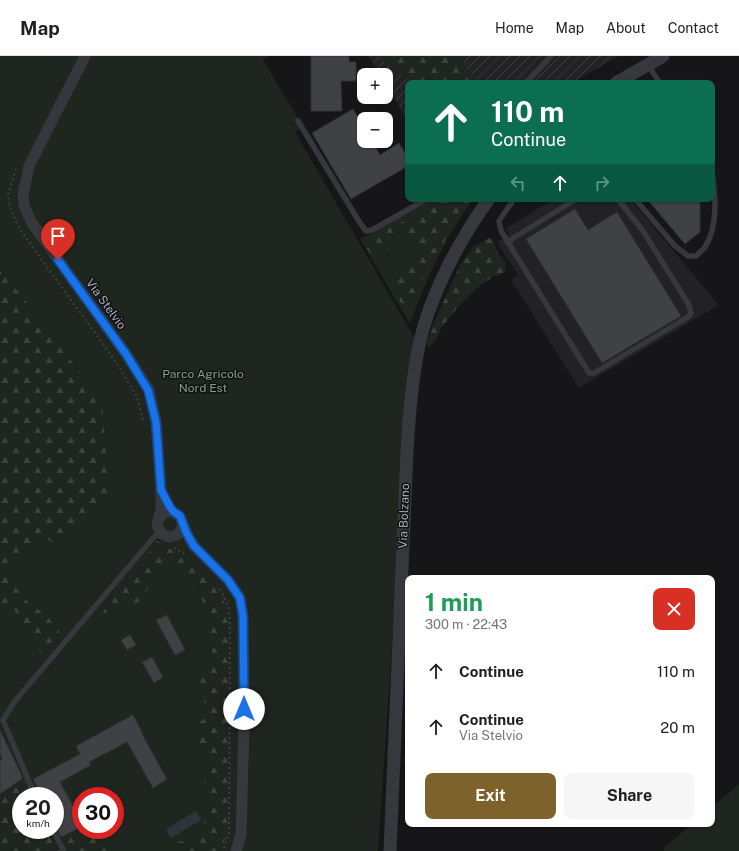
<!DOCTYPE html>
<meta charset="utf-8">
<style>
:root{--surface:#fff;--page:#f6f6f6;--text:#202124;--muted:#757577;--line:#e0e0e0;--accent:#7e622b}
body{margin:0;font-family:"Public Sans",sans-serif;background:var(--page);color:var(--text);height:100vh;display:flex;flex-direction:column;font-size:15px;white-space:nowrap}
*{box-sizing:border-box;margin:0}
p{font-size:13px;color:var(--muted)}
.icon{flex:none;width:22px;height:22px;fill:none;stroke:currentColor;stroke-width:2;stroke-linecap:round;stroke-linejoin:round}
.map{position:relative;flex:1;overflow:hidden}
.details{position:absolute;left:405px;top:519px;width:310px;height:252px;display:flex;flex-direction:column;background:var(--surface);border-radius:8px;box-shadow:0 1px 3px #0004}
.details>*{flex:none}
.hud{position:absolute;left:405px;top:24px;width:310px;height:122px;border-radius:8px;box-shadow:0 1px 3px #0004;background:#0b6e4f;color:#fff;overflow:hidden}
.controls{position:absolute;left:357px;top:12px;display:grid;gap:8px}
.controls a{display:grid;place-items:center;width:36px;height:36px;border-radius:8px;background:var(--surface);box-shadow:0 1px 3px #0004;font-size:20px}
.speed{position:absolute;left:12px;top:731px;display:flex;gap:8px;font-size:20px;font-weight:700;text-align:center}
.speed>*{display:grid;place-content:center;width:52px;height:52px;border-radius:50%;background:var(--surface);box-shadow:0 1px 3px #0004;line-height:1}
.speed small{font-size:10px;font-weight:400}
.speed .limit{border:6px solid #d22;background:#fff;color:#111}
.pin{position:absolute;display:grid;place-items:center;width:34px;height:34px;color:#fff;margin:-41px -17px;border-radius:50% 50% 50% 0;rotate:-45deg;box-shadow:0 0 4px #0007}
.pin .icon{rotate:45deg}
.me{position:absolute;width:44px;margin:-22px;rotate:0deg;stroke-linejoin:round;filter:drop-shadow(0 0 3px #0008)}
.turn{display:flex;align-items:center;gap:14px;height:84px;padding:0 20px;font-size:18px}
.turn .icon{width:52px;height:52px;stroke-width:2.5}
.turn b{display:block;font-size:28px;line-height:34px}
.lanes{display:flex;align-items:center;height:38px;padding:0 20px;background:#0003;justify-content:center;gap:20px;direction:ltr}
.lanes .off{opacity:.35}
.round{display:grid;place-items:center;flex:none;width:42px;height:42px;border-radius:8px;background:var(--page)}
.head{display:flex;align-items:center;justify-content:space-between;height:68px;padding:0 20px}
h1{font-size:24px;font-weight:700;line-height:30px;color:#1e9e55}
.primary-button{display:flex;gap:8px;margin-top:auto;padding:8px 20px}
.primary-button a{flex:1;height:46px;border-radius:8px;background:var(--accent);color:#fff;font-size:16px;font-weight:700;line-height:46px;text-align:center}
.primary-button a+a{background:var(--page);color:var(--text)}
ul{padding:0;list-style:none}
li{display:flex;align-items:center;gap:12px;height:56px;padding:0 20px}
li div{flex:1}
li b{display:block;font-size:15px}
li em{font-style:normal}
header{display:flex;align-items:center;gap:24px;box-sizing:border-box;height:56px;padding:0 20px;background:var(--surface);border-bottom:1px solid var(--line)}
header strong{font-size:19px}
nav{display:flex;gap:22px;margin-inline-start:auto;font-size:14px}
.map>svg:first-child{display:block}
</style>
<header>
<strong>Map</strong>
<nav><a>Home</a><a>Map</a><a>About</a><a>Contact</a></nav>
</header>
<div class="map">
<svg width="739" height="795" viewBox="0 0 739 795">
<defs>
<pattern id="industrial-furrows" width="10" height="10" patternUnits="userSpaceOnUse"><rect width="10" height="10" fill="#222225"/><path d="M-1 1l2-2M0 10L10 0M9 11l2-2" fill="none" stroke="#3f3f43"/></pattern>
<pattern id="forest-firs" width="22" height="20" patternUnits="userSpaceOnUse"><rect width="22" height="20" fill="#1e261f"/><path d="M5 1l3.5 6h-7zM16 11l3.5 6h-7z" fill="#3c433d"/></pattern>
</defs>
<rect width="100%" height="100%" fill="#161618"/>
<path fill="#222225" d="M 550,143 L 630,143 L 719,249 L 579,332 L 511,224 L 518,219 L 497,186 L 509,179 L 506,172 L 551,145 Z"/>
<path fill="url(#industrial-furrows)" d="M 369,0 L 619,0 L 571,27 L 408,27 L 408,65 L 386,28 L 386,19 L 380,19 Z"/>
<path fill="#1e261f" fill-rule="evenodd" d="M 0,0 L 270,0 L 263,4 L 303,71 L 295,76 L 416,285 L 393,574 L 378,795 L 0,795 ZM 21,740 L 55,740 L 55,774 L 21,774 ZM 81,740 L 115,740 L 115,774 L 81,774 Z
M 433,143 L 474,143 C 446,178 425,226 410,268 L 360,183 Z
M 739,728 L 739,795 L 663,795 L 665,791 L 692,768 L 712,768 L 712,751 Z"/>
<path fill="url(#forest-firs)" d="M 377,0 L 463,0 C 465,15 472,15 476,27 L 414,27 L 397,17 Z
M 440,143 L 472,143 L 455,165 L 448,176 L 441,195 L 433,205 L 428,217 L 418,228 L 416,238 L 406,252 L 403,253 L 394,229 C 395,219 405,218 412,212 C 416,209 420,201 422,196 C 418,192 416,193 412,191 C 407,188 406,184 400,182 L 383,199 L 374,203 L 365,190 L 367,183 L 388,172 L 397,169 Z
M 489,182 L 492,183 L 498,197 L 506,207 L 505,216 L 497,220 L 494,220 L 478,231 L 458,251 L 442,271 L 435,285 L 428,292 L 427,286 L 432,271 L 461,207 L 474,190 Z
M 0,212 L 102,345 L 109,438 L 57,491 L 45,481 L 6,514 L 12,527 L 29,547 L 47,560 L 60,576 L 41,599 L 35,582 L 28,578 L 24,581 L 20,576 L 19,561 L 14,553 L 1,549 L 0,540 Z
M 157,485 L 195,508 L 219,536 L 224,545 L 228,570 L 227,778 L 220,795 L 175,795 L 174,790 L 177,785 L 186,786 L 194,790 L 200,781 L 205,764 L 210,755 L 211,736 L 205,727 L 204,720 L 208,703 L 206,698 L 196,694 L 198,677 L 196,668 L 203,664 C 206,647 206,642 196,627 L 200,619 L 209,615 C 212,605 211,595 214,586 L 210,580 L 212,565 L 204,556 L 203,545 C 193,537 193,527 182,521 L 181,514 L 168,509 L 161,508 L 154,518 L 152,527 L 139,546 L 118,552 L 105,564 L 101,564 C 103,554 109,547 110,537 L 117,531 L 127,528 L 133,524 L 148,500 L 151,490 Z
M 23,722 L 32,740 L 21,740 L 21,774 L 50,774 L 60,795 L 0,795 L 0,738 Z
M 81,771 L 81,774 L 85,774 L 108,795 L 67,795 L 60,782 Z"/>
<path fill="#2c353c" d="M 196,755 L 201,764 L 171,782 L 166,773 Z"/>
<path fill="#404145" stroke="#303034" d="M 311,0 L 349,0 L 349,6 L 356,6 L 356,25 L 341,25 L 342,55 L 311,55 Z
M 353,53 L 364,72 L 364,85 L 372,85 L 380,99 L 399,87 L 408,102 L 408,110 L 351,143 L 312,77 Z
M 647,143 L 700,143 L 700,176 L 685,188 Z
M 575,153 L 588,174 L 617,156 L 681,260 L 602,307 L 526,183 Z
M 167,559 L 185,594 L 175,599 L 156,564 Z
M 130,579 L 136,589 L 127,594 L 121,584 Z
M 152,601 L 163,621 L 154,627 L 142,606 Z
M 133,659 L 143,678 L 142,678 L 167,723 L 153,732 L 127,686 L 89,706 L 91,709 L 60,726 L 73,750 L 81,746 L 81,771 L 61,781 L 55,770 L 55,740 L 42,740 L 33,723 L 80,698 L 76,690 Z
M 0,674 L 23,722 L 0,738 L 0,705 L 2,703 L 0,698 Z"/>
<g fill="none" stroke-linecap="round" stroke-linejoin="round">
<path stroke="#3d3f44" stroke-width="2" stroke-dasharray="2 3" stroke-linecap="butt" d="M 16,113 L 8,139 L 11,155 L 21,175 L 116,306 L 137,341 L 143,364
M 0,218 L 3,215
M 174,492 L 186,499
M 220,533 L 228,550 L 230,566 L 229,777 L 223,795"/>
<path stroke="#37383d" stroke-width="5.5" d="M 648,9 L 660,27
M 526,27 L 551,0
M 298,65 L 360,167 L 366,175 L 372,174 L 427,143
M 514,143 L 499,165 L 501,175 L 589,317 L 594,317 L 688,261 L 691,257 L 689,249 L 643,175 L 618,143
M 635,143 L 675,190 L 688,200 L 696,200 C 699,197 703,194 705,191 C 719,170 715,137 712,113
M 507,186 L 576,143
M 35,740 L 3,664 L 15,645 L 159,475
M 53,774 L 64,795"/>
<path stroke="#37383d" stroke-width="11" d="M 85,0 L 29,110 L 23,139 L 24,150 L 32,167 L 126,298 L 149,334 L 156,366 L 161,433 L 161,455 L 157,468 L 158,471 L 162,478 L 169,481 L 177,479 L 180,476 L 183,468 L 182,464 L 177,458 L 170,455 L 163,458 L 160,461
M 183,468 L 189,482 L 194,490 L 228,524 L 240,542 L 243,560 L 244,668 L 241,779 L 236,795"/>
<path stroke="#37383d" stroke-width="13" d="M 616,27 L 663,0
M 390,795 L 407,395 C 409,359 412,324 419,289 C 430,239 459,184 489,143"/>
</g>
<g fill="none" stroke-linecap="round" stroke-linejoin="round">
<defs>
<path id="route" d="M 58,204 L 126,298 L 148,334 L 156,366 L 161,434 L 170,451 L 174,456 L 180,460 L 186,476 L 194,490 L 228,524 L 240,542 L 243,560 L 244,653"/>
</defs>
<use href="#route" stroke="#114b97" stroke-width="10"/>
<use href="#route" stroke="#1a73e8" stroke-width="7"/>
</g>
<g text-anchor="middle" stroke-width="3" stroke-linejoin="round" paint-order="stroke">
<g font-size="12" fill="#a8adb8" stroke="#111113">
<text transform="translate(106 248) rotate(54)" y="4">Via Stelvio</text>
<text transform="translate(404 460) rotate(-88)" y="4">Via Bolzano</text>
</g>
<g font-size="12" fill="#7fa381" stroke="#111113">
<text x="203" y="322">Parco Agricolo<tspan x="203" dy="14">Nord Est</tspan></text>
</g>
</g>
</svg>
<div class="controls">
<a>+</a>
<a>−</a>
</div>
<div class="speed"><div>20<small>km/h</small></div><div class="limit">30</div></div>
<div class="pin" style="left:58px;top:204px;background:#d93025"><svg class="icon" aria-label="arrive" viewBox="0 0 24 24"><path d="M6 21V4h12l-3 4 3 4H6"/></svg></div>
<svg class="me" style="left:244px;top:653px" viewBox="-20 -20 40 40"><circle r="19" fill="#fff"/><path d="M0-13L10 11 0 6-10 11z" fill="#1a73e8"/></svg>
<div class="hud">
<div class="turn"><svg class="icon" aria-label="ahead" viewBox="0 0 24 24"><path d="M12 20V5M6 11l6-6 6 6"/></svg><div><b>110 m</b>Continue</div></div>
<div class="lanes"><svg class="icon off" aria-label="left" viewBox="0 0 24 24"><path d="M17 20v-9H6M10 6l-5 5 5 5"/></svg><svg class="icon" aria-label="ahead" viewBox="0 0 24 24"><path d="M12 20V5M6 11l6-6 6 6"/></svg><svg class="icon off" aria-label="right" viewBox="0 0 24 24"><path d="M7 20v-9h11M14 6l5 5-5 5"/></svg></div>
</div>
<section class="details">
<div class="head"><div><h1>1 min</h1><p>300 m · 22:43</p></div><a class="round" style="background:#d93025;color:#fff"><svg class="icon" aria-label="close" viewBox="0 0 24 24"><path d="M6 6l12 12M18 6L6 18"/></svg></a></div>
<ul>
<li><svg class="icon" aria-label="ahead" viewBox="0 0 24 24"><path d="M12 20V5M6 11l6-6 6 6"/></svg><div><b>Continue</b></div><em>110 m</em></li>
<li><svg class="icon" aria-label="ahead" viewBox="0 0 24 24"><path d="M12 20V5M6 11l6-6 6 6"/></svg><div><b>Continue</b><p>Via Stelvio</p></div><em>20 m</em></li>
</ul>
<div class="primary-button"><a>Exit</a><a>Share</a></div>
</section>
</div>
